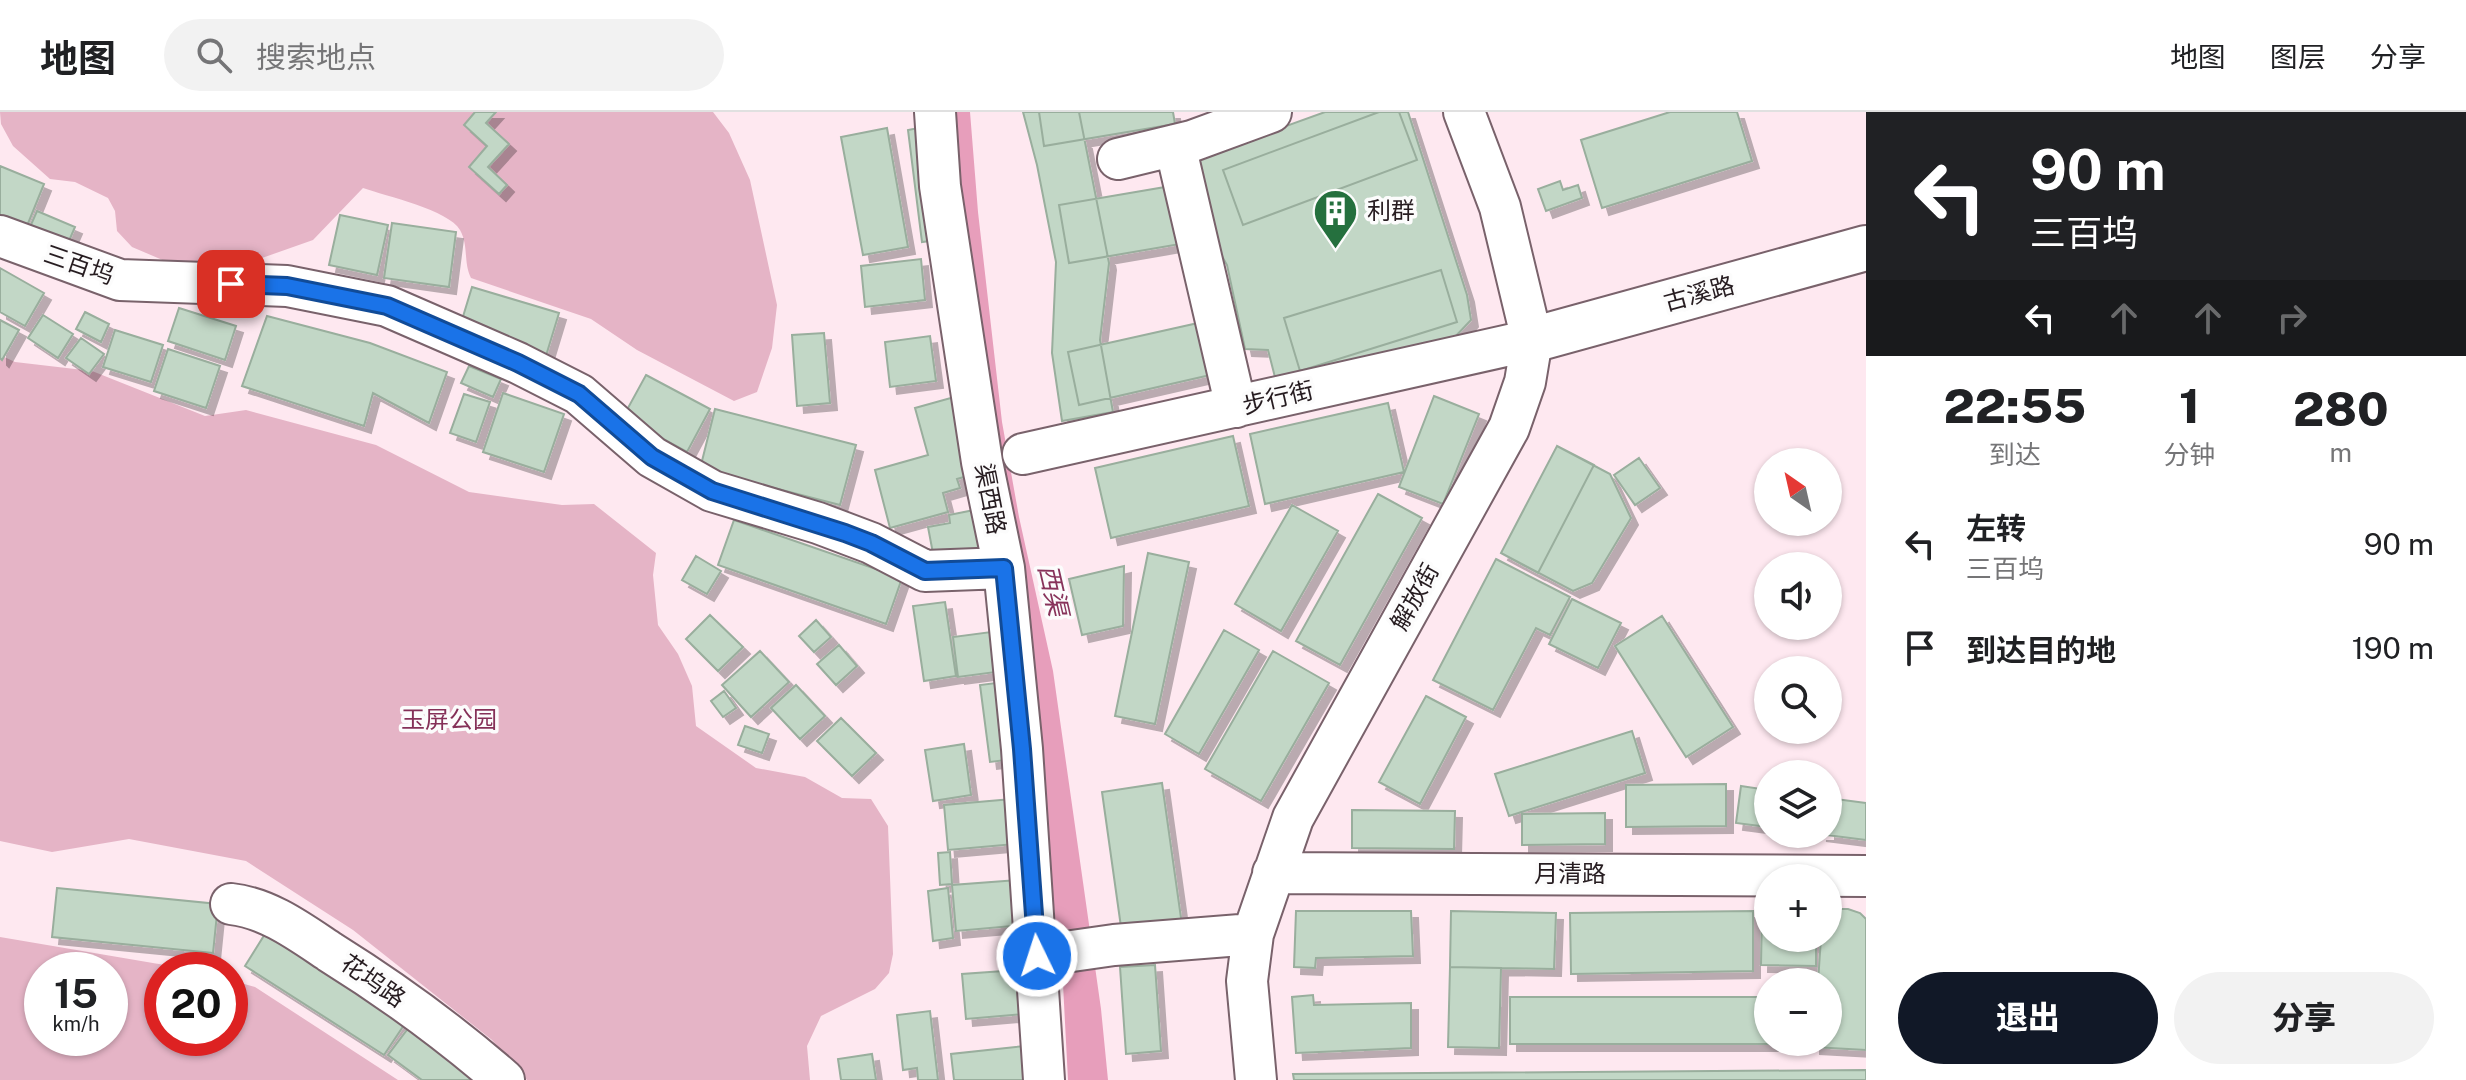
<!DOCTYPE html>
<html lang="zh">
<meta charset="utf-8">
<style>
:root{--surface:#fff;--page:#f2f2f2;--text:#202124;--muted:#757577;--line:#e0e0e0;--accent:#111827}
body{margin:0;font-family:"Public Sans","Noto Sans SC",sans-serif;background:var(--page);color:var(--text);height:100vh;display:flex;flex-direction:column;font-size:30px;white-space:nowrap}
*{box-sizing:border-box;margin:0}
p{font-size:26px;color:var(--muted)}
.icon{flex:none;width:44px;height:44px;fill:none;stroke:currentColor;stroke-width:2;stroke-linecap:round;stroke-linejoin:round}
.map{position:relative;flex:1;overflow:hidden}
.details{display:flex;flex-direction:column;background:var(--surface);width:600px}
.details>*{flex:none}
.banner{background:#202124;color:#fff;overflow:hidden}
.needle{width:52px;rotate:326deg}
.buttons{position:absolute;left:1754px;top:336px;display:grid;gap:16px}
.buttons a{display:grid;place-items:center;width:88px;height:88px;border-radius:50%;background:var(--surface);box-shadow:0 2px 6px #0004;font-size:40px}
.speed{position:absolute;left:24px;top:840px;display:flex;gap:16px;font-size:40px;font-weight:700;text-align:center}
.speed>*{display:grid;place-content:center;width:104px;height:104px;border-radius:50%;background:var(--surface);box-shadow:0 2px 6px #0004;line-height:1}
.speed small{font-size:20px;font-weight:400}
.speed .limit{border:12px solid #d22;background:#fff;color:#111}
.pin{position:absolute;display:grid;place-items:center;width:68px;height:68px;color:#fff;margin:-34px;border-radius:16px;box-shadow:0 4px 12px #0006}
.me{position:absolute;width:88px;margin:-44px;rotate:356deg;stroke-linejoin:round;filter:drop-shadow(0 0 6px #0008)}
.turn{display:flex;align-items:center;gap:28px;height:168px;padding:0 32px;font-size:36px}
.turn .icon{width:104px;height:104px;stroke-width:2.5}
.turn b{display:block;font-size:56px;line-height:68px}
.lanes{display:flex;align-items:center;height:76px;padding:0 32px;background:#0003;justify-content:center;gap:40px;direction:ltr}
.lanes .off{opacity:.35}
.eta{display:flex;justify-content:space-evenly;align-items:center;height:136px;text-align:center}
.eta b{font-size:48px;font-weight:800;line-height:56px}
.cta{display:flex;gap:16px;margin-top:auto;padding:16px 32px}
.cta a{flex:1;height:92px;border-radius:48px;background:var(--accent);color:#fff;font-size:32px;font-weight:800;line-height:92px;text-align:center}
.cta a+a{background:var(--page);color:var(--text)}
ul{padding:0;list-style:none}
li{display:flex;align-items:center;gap:24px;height:104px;padding:0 32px}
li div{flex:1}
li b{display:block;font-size:30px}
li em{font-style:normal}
header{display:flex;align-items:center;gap:48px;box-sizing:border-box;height:112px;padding:0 40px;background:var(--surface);border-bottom:2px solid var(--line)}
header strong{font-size:38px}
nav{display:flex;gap:44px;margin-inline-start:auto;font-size:28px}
.search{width:560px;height:72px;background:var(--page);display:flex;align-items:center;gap:20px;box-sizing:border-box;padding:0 28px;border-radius:44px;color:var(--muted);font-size:30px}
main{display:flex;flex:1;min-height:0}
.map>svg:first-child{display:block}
</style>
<header>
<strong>地图</strong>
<div class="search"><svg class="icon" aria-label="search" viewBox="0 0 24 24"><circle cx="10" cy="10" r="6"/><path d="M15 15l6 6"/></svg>搜索地点</div>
<nav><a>地图</a><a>图层</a><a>分享</a></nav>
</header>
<main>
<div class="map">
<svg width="1866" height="968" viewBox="0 0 1866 968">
<defs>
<filter id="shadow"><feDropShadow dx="7" dy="7" stdDeviation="0" flood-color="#0004"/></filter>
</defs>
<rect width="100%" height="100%" fill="#fee8f0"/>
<path fill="#e5b4c6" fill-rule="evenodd" d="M 0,0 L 713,0 L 729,21 L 750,68 L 777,193 L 772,236 L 757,280 L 734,289 L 637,238 L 591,207 L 471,166 C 463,150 469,134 460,118 C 449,98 386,84 363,76 L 313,128 L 262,146 L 172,152 L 132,135 L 117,119 L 115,99 L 108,86 L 75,70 L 50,67 L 13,34 L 1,12 Z
M 0,243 L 15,250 L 92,259 L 205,304 L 246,298 L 376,333 L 469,380 L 562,393 L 594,392 L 656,441 L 653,463 L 658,513 L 678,542 L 692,574 L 696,614 L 756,656 L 805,665 L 842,686 L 871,687 L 888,714 L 893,842 L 889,861 L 875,877 L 821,904 L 807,934 L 810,968 L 527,968 L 492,928 L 353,818 L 246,749 L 129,727 L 52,740 L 0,729 Z
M 0,825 L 194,858 L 162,858 L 162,926 L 230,926 L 230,868 L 255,875 L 398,968 L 0,968 ZM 42,858 L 110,858 L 110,926 L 42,926 Z"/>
<path fill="#e79ebb" d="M 949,0 L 970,0 L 978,100 L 1002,310 L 1019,405 L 1053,559 L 1101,897 L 1108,968 L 1068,968 L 1063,872 L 1046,727 Z"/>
<path fill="#c2d7c6" stroke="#99ae9d" stroke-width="2" filter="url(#shadow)" d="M 475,0 L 496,0 L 486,11 L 509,32 L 488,55 L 507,73 L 499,82 L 469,55 L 487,34 L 464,13 Z
M 1023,0 L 1079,0 L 1109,151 L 1100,228 L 1113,300 L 1062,309 L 1052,241 L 1056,150 L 1037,53 Z
M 1039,0 L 1173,0 L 1175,12 L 1044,34 Z
M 1325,0 L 1408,0 L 1467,183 L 1471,208 L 1453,227 L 1276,269 L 1268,238 L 1245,237 L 1227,153 L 1210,123 L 1195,47 Z
M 1379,0 L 1399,0 L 1417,48 L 1243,113 L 1223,58 Z
M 1670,0 L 1737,0 L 1752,49 L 1602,96 L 1581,28 Z
M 929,14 L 944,127 L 922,130 L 908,18 Z
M 887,16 L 908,135 L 863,143 L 841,25 Z
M 0,54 L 44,72 L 27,114 L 0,103 Z
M 1560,69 L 1563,78 L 1578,73 L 1582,86 L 1546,99 L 1538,77 Z
M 1177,73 L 1186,131 L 1069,151 L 1059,93 Z
M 37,99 L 75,115 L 65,138 L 27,122 Z
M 340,103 L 388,113 L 377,163 L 329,153 Z
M 392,111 L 456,120 L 449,175 L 384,166 Z
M 921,147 L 925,188 L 865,195 L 861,154 Z
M 0,156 L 44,181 L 25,214 L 0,200 Z
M 1441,158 L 1457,210 L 1300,259 L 1284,206 Z
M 472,175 L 559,201 L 545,247 L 458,221 Z
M 179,196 L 236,214 L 225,248 L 168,229 Z
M 85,200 L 109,212 L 101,230 L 76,217 Z
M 43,203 L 73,222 L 58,246 L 28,226 Z
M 267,204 L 370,231 L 447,260 L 429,311 L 373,281 L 364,314 L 242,274 Z
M 0,208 L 19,218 L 2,248 L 0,246 Z
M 1207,209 L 1219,261 L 1079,293 L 1068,240 Z
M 115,218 L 163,233 L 151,270 L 103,255 Z
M 824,221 L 830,291 L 797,294 L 792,223 Z
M 930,224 L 936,269 L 890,275 L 885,230 Z
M 81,226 L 104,242 L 89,262 L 66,246 Z
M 168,237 L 220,254 L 206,296 L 154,279 Z
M 469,254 L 501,267 L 493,285 L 461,271 Z
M 646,263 L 710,297 L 687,340 L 623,305 Z
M 503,281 L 564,302 L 544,360 L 483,340 Z
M 464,282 L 490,290 L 476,330 L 450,321 Z
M 965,282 L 971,363 L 957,367 L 960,376 L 943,381 L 948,400 L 890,416 L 875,358 L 928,343 L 915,296 Z
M 1434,284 L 1479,302 L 1443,392 L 1399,375 Z
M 1388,291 L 1404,360 L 1265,392 L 1250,322 Z
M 715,297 L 856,333 L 840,393 L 700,357 Z
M 1233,324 L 1249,394 L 1111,426 L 1095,356 Z
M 1557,334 L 1594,353 L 1538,461 L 1501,441 Z
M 1557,334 L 1610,362 L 1631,406 L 1592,471 L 1573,479 L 1501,441 Z
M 1639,346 L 1660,376 L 1635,393 L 1614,363 Z
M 1378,382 L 1422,406 L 1340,553 L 1296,529 Z
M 1292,393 L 1338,419 L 1281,519 L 1235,492 Z
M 979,397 L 988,441 L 935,452 L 928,415 L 950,411 L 949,403 Z
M 734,408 L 902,466 L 886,512 L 718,453 Z
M 1148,441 L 1189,450 L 1155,612 L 1115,604 Z
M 696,444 L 721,459 L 707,482 L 682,468 Z
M 1496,447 L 1570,485 L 1550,523 L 1536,516 L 1493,598 L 1433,568 Z
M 1124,454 L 1123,514 L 1082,523 L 1069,467 Z
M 1572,487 L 1621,511 L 1598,556 L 1549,532 Z
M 945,490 L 956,564 L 924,569 L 913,494 Z
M 710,503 L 743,535 L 718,559 L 686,527 Z
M 1662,504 L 1733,615 L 1686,645 L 1615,534 Z
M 816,508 L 831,525 L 814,540 L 799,524 Z
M 1006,518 L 1011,558 L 958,565 L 953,525 Z
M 1224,518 L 1259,538 L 1199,642 L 1165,622 Z
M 839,533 L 857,554 L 836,573 L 817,552 Z
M 760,539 L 789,570 L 751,605 L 722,573 Z
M 1273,539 L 1329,571 L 1261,689 L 1205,657 Z
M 1020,568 L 1030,645 L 990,650 L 980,573 Z
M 796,573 L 825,604 L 800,627 L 771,596 Z
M 724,579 L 736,596 L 723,605 L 711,589 Z
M 1426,584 L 1466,605 L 1420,692 L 1379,670 Z
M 841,606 L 876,641 L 852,664 L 817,629 Z
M 745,614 L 769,622 L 762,641 L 738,633 Z
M 1632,619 L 1645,661 L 1509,704 L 1495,662 Z
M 964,632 L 971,683 L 933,689 L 925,638 Z
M 1162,671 L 1182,813 L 1122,822 L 1102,680 Z
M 1726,672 L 1726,714 L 1626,715 L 1626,673 Z
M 1741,674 L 1768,678 L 1768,715 L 1736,711 Z
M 1023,686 L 1027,731 L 948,738 L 944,693 Z
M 1828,686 L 1866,691 L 1866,728 L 1819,722 L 1828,722 Z
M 1352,698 L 1455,699 L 1454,737 L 1352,736 Z
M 1605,701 L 1605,732 L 1522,733 L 1522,702 Z
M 950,740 L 952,772 L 940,773 L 938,741 Z
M 1031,767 L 1035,812 L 956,819 L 952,773 Z
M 57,776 L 218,792 L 213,841 L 52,825 Z
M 948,776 L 953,826 L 933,829 L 928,779 Z
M 1828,797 L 1848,797 L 1860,801 L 1866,807 L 1866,938 L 1813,935 L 1813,930 L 1828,930 L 1828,870 L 1818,870 L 1821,826 L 1828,826 Z
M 1296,799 L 1411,799 L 1413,844 L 1316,846 L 1315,856 L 1294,855 Z
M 1451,799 L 1556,801 L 1554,857 L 1450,855 Z
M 1753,799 L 1753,859 L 1571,862 L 1570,801 Z
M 1762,801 L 1768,801 L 1768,826 L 1816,826 L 1816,854 L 1761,853 Z
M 270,814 L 410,904 L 384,943 L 245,854 Z
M 1155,853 L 1161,939 L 1126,942 L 1120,855 Z
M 1450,855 L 1501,856 L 1499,936 L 1448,935 Z
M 1032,857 L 1036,901 L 966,907 L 962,862 Z
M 1313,883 L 1314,893 L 1411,891 L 1411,936 L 1296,941 L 1292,885 Z
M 1510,885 L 1768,885 L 1768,930 L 1788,932 L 1510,932 Z
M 930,899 L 938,968 L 918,968 L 917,956 L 903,958 L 897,903 Z
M 416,906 L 474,968 L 422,968 L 388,943 Z
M 1052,931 L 1055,968 L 954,968 L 951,942 Z
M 872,942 L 876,968 L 841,968 L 838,947 Z
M 1866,958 L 1866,968 L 1294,968 L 1293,962 Z"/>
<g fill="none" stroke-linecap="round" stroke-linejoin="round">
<defs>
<path id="minor" d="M 935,0 L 940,74 L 982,350 L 1004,456 L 1022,637 L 1044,968
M 1175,33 L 1236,295
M 1118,47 L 1192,29 L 1271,0
M 0,124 L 120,168 L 287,174 L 387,194 L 518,251 L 579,282 L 652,345 L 712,379 L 818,411 L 871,431 L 925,459 L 1004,456
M 1023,342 L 1532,228
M 1273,761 L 1866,764
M 231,792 C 268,796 300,820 330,840 C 391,878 450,921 504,968
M 1037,844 L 1114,833 L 1253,822
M 1256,968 L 1247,869 L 1253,822 L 1293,706 L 1509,316 L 1525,270 L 1532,228 L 1500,95 L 1464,0"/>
<path id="major" d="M 1532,228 L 1866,136"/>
</defs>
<use href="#minor" stroke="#79626b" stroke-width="44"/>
<use href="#major" stroke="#79626b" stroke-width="48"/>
<use href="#minor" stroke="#fff" stroke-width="40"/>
<use href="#major" stroke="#fff" stroke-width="44"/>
</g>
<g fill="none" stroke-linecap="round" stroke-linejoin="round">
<defs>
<path id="route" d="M 231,172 L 287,174 L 387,194 L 518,251 L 579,282 L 652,345 L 712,379 L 845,421 L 871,431 L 925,459 L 1004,456 L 1022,637 L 1037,844"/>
</defs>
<use href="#route" stroke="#114b97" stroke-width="20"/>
<use href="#route" stroke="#1a73e8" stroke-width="14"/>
</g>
<defs>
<symbol id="building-pin" viewBox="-11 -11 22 30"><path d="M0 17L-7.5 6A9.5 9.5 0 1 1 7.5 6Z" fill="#25703e" stroke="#fcfcfc"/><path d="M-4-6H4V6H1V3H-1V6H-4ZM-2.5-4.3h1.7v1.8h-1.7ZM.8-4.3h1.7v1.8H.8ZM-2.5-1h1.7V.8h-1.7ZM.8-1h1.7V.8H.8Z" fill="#fff"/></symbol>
</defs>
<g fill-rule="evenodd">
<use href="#building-pin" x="1310" y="74" width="51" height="69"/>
</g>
<g text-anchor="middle" stroke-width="7" stroke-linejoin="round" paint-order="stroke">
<g font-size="24" fill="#261c20" stroke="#fcfcfc" text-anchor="start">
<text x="1367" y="107">利群</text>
</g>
<g font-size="24" fill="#261c20" stroke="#fcfcfc">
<text transform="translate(79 153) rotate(19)" y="8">三百坞</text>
<text transform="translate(1699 182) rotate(-15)" y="8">古溪路</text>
<text transform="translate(1278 286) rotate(-13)" y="8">步行街</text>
<text transform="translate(990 387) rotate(79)" y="8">渠西路</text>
<text transform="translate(1415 485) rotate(-61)" y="8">解放街</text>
<text x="1570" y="770">月清路</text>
<text transform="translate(373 869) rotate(35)" y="8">花坞路</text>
</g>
<g font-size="24" fill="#853058" stroke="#fcfcfc">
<text x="449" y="616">玉屏公园</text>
</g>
<g font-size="26" font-style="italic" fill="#88335b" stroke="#fcfcfc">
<text transform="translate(1053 478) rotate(77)" y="9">西渠</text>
</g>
</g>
</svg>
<div class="buttons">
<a><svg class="needle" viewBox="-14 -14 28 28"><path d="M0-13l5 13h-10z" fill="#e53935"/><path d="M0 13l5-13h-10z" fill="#757577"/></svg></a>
<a><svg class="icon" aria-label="sound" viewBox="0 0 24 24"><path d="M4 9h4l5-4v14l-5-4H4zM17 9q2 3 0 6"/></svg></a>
<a><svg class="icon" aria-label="search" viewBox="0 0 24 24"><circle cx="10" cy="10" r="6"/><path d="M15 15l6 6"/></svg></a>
<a><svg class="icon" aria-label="layers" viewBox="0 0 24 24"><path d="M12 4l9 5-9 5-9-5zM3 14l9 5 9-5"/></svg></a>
<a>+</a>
<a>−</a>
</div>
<div class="speed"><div>15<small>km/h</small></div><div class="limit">20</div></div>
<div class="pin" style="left:231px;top:172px;background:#d93025"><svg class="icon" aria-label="arrive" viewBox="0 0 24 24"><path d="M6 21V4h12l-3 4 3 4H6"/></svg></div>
<svg class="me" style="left:1037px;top:844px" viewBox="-20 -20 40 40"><circle r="17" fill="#1a73e8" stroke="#fff" stroke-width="3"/><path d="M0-11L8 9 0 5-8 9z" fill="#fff"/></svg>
</div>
<section class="details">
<div class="banner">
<div class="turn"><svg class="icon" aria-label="left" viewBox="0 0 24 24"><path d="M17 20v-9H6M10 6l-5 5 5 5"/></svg><div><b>90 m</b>三百坞</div></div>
<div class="lanes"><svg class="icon" aria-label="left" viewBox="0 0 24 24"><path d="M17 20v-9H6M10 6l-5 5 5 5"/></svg><svg class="icon off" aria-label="ahead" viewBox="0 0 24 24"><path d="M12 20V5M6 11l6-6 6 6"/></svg><svg class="icon off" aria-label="ahead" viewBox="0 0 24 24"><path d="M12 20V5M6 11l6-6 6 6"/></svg><svg class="icon off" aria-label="right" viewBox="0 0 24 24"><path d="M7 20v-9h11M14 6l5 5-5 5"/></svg></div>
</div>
<div class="eta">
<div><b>22:55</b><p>到达</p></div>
<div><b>1</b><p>分钟</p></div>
<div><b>280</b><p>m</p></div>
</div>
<ul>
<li><svg class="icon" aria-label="left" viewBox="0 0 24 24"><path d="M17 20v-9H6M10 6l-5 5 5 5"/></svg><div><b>左转</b><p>三百坞</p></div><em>90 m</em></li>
<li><svg class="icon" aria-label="arrive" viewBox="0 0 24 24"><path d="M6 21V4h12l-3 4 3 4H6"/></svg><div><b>到达目的地</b></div><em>190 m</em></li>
</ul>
<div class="cta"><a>退出</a><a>分享</a></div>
</section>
</main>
